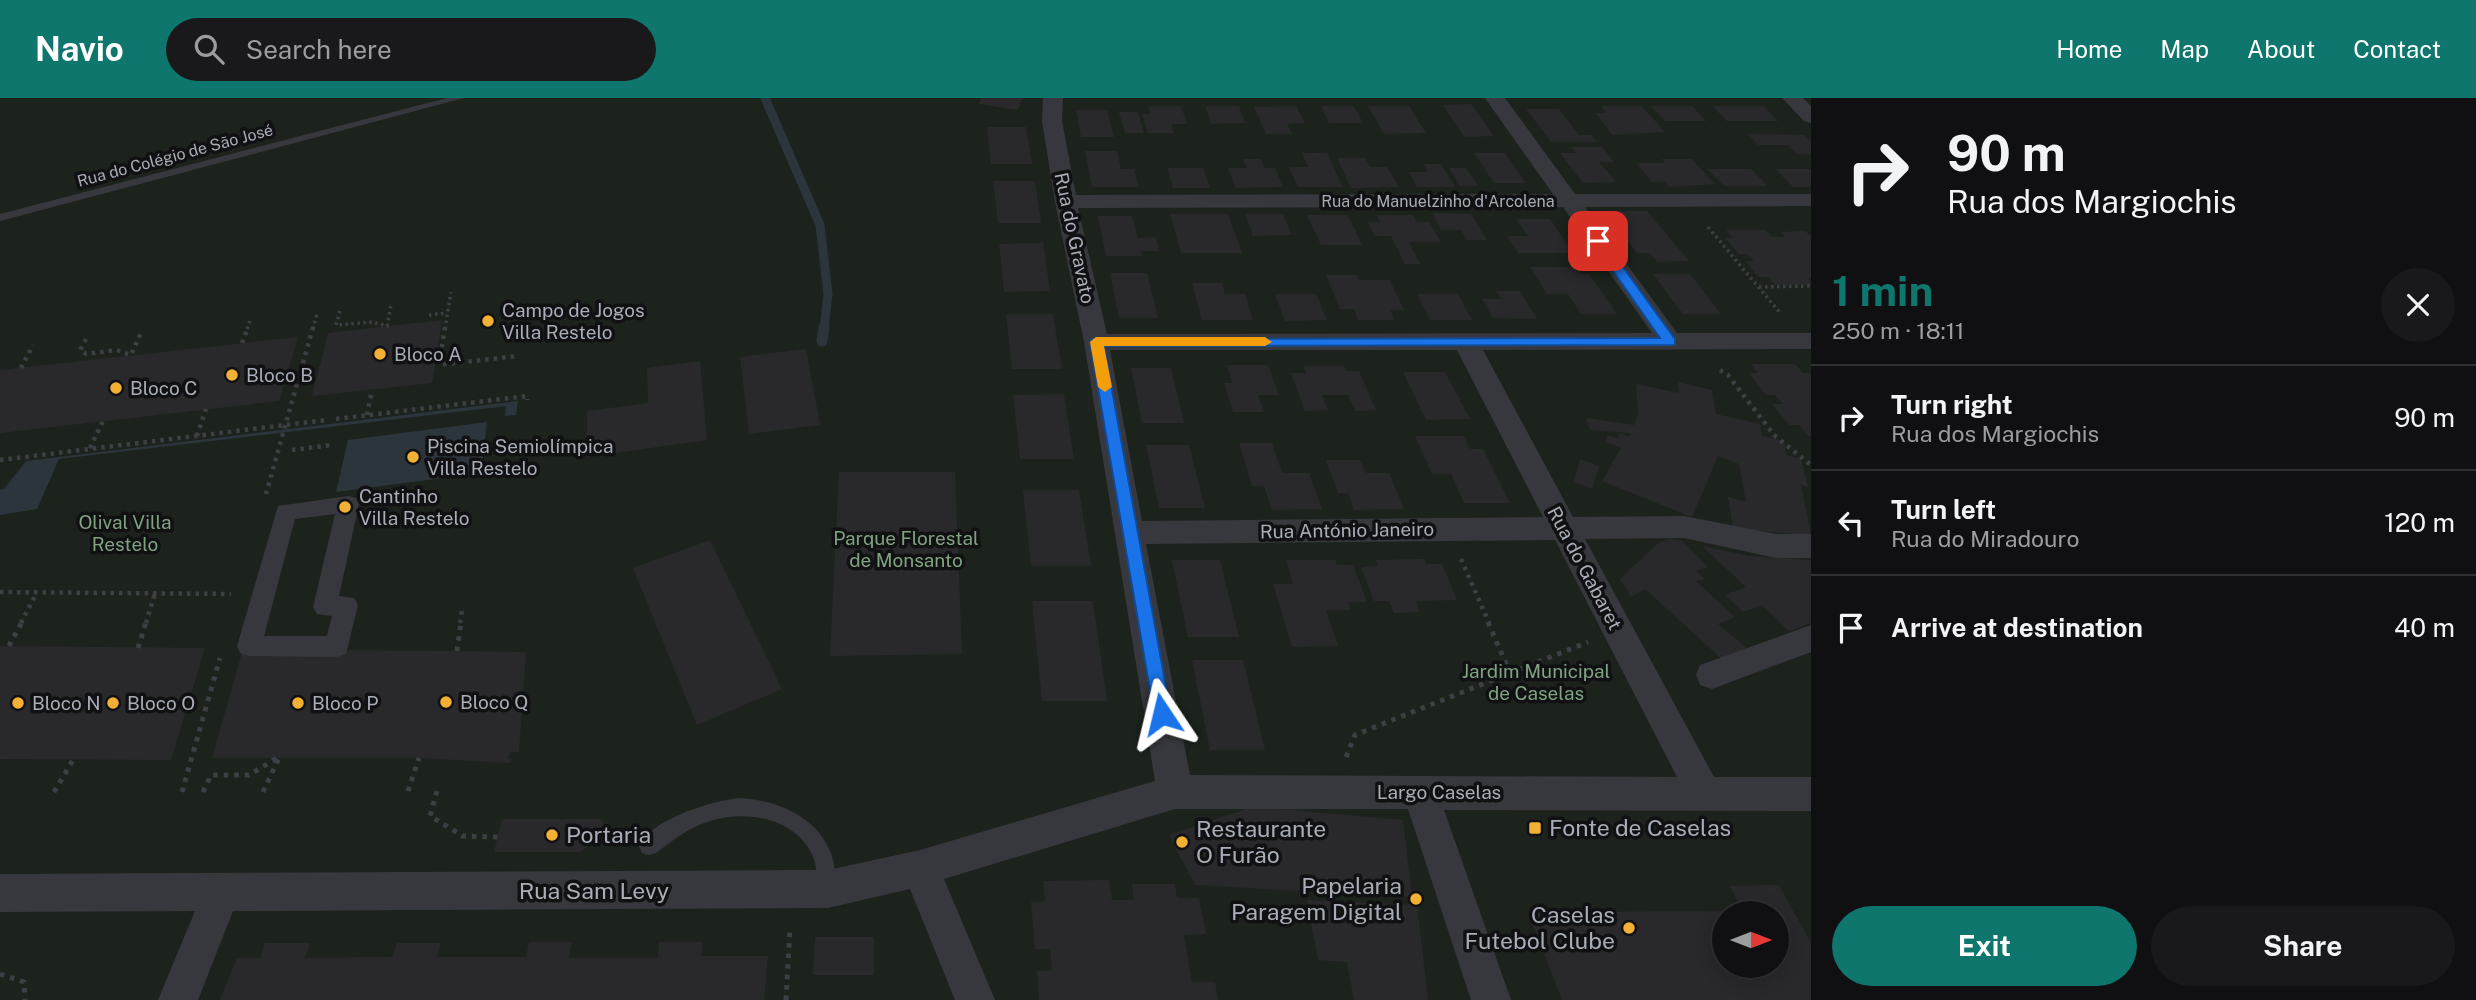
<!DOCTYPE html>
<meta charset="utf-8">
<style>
:root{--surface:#101012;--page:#19191b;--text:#f1f3f6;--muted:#9c9d9f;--line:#303032;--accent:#0f766e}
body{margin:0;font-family:"Public Sans",sans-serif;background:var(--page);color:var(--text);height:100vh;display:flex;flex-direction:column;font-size:26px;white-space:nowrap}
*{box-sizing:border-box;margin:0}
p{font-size:23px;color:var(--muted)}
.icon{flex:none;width:38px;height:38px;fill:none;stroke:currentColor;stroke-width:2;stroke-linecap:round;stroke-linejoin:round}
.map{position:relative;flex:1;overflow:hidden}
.details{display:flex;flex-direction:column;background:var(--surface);width:665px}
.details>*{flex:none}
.banner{background:#101012;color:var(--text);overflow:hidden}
.needle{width:46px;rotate:90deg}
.buttons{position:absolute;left:1712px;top:803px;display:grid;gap:14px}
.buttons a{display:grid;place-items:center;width:77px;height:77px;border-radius:50%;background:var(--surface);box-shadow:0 4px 18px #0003,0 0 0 2px var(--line);font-size:35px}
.pin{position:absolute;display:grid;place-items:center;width:60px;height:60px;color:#fff;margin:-30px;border-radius:14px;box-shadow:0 4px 10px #0006}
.me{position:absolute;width:77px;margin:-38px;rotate:350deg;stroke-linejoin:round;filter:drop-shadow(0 0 5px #0008)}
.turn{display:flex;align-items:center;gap:24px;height:147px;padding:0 21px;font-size:32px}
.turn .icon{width:91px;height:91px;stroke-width:2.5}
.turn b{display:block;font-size:49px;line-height:60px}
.round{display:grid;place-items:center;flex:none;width:74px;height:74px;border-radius:37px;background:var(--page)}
.head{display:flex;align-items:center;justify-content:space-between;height:119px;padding:0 21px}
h1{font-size:42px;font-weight:700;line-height:52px;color:var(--accent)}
.primary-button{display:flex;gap:14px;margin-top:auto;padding:14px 21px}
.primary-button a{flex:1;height:80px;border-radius:42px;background:var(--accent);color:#fff;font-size:28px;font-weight:700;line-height:80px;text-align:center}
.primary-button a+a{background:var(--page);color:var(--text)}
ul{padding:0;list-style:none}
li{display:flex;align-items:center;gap:21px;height:105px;padding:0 21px;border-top:2px solid var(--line)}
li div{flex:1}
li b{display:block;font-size:26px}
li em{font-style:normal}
header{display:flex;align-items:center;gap:42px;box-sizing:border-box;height:98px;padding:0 35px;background:var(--accent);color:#fff}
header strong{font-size:33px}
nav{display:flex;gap:38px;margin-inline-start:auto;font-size:24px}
.search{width:490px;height:63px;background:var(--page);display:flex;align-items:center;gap:18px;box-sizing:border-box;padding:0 24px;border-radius:38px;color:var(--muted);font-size:26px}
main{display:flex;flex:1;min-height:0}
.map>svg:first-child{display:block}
</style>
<header>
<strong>Navio</strong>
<div class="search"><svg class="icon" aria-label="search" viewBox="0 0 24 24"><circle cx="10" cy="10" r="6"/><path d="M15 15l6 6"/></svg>Search here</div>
<nav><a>Home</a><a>Map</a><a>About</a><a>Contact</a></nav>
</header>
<main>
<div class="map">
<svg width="1811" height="902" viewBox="0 0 1811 902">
<rect width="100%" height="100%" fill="#161618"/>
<path fill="#1c231d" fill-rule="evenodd" d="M 0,0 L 1811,0 L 1811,902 L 0,902 ZM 1724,816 L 1776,816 L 1776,868 L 1724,868 Z"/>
<path fill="#2c353c" d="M 518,303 L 516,317 L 505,318 L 506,308 L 59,361 L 37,411 L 0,417 L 0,392 L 4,391 L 26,363 Z
M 487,324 L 481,375 L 336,394 L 348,342 Z"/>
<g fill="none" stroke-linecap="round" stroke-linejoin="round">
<path stroke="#2c353c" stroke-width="9" d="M 765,0 L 820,127 L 828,196 L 824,231"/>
<path stroke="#2c353c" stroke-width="11" d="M 822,243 L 824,229"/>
</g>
<path fill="#29292c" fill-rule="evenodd" d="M 981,0 L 1023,0 L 1018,12 L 979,6 Z
M 1471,6 L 1494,38 L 1464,39 L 1443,7 Z
M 1149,8 L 1181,8 L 1187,26 L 1171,26 L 1174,35 L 1148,35 L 1142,16 L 1151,16 Z
M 1205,8 L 1239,8 L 1245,25 L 1211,26 Z
M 1296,8 L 1305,25 L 1287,26 L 1292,36 L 1266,36 L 1254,9 Z
M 1321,8 L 1354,8 L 1363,25 L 1329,25 Z
M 1368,8 L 1409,8 L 1426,35 L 1384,36 Z
M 1601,8 L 1642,8 L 1665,34 L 1613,37 L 1595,15 L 1606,15 Z
M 1651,8 L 1692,8 L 1706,23 L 1665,23 Z
M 1712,8 L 1763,8 L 1778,23 L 1727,23 Z
M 1526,11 L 1559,11 L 1579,37 L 1591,37 L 1597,44 L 1551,44 Z
M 1076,12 L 1107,12 L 1114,39 L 1081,39 Z
M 1119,14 L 1138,14 L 1144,35 L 1125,35 Z
M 987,29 L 1026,29 L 1032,66 L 991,66 Z
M 1748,36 L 1804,37 L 1811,43 L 1811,56 L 1797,56 L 1788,47 L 1758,47 Z
M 1571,49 L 1602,49 L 1614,64 L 1599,64 L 1616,84 L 1583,85 L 1560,55 L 1576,55 Z
M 1085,53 L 1117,53 L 1121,71 L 1134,71 L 1139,89 L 1092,89 Z
M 1302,55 L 1327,55 L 1343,89 L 1298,89 L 1289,69 L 1308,69 Z
M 1474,55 L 1505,55 L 1526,85 L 1494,85 Z
M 1337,60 L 1365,60 L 1370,69 L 1387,69 L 1399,89 L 1351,90 Z
M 1243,61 L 1261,61 L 1264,70 L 1275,70 L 1283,89 L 1236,90 L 1228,70 L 1247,70 Z
M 1662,61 L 1692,61 L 1715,86 L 1669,89 L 1665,84 L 1652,84 L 1636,65 L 1665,65 Z
M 1423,66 L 1441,66 L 1455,89 L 1417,89 L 1409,74 L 1428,74 Z
M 1167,70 L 1203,70 L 1210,90 L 1173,90 Z
M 1449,70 L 1466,70 L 1478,88 L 1460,88 Z
M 1707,71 L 1751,71 L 1768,88 L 1724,88 Z
M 1775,71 L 1811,71 L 1811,89 L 1793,89 Z
M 993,83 L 1035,83 L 1041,125 L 998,125 Z
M 1611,113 L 1647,113 L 1689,163 L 1657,164 L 1650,155 L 1637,155 L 1610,121 L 1617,121 Z
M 1432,115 L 1471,116 L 1487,142 L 1467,142 L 1461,132 L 1441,132 Z
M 1170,116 L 1228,116 L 1242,155 L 1181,155 Z
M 1245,116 L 1283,116 L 1292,137 L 1253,138 Z
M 1307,117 L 1348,117 L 1362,147 L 1321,147 Z
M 1376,117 L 1413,117 L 1417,124 L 1429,124 L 1441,144 L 1409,144 L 1420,166 L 1405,166 L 1391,138 L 1375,138 L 1368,124 L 1380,124 Z
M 1098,118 L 1132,118 L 1138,140 L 1156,139 L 1159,153 L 1141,153 L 1142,158 L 1106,158 Z
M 1516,121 L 1550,121 L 1573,155 L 1518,155 L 1507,138 L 1528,138 Z
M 1726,132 L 1766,132 L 1772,139 L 1785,139 L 1781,134 L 1805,133 L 1811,138 L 1811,180 L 1809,180 L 1811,187 L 1775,187 L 1768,179 L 1759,179 L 1745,163 L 1754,163 L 1747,156 L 1739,156 L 1725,140 L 1733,140 Z
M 1043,145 L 1050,193 L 1004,194 L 999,146 Z
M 1530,169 L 1577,169 L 1582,176 L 1589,176 L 1617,216 L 1581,216 L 1568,196 L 1547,196 Z
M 1110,175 L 1147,175 L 1158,220 L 1119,220 Z
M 1653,176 L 1690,176 L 1721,216 L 1683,216 Z
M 1326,177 L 1357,177 L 1359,182 L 1390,182 L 1404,212 L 1390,212 L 1395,222 L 1358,222 L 1354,211 L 1340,211 Z
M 1192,185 L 1222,185 L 1225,196 L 1245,196 L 1253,222 L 1202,222 Z
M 1496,193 L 1520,193 L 1537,221 L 1493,220 L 1482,201 L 1501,201 Z
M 1275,196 L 1316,196 L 1327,222 L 1285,223 Z
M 1417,196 L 1458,196 L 1472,222 L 1430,222 Z
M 1006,216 L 1053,216 L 1062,271 L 1012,271 Z
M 442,222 L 432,285 L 312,298 L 328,235 Z
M 298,239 L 279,303 L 0,335 L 0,272 Z
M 806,251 L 820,327 L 749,336 L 740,259 Z
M 700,263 L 707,342 L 587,359 L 587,313 L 648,305 L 647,270 Z
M 1751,266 L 1795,266 L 1803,275 L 1811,275 L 1811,338 L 1808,338 L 1799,327 L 1789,327 L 1772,306 L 1783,306 L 1775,297 L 1766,297 L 1749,275 L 1758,275 Z
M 1227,267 L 1268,267 L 1279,297 L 1258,297 L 1264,314 L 1233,314 L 1224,285 L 1232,285 Z
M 1303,268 L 1344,268 L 1347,273 L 1359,273 L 1376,312 L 1355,313 L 1348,297 L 1322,297 L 1328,312 L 1305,313 L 1291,275 L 1306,275 Z
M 1131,270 L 1171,270 L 1184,325 L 1142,325 Z
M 1403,274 L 1445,274 L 1470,321 L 1426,322 Z
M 1678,284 L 1712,292 L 1716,316 L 1760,326 L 1762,338 L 1784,343 L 1787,357 L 1801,361 L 1808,389 L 1801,387 L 1811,438 L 1733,430 L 1728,399 L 1746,404 L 1739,366 L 1718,358 L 1692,419 L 1602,383 L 1621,350 L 1606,344 L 1608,337 L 1618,341 L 1620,335 L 1629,339 L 1631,335 L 1590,332 L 1586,320 L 1634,327 L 1638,316 L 1636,286 L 1679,295 Z
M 1064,296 L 1074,361 L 1020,361 L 1013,297 Z
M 1415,338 L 1464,338 L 1470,351 L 1483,351 L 1510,405 L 1464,405 L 1451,376 L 1432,376 Z
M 1239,345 L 1272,345 L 1282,375 L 1309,375 L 1322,411 L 1272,412 L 1264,388 L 1252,388 Z
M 1146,347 L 1189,347 L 1205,410 L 1159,410 Z
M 1580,361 L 1599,368 L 1592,391 L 1574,384 Z
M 1326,362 L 1360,362 L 1366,375 L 1389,375 L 1404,411 L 1354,412 L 1348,395 L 1338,395 Z
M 839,374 L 955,374 L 962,556 L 830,558 Z
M 1023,392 L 1079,392 L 1091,468 L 1031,468 Z
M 1669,441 L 1681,442 L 1708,469 L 1696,473 L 1705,481 L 1696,483 L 1735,519 L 1718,526 L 1748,551 L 1722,561 L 1645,491 L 1631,499 L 1620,481 L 1658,445 Z
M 710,442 L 782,591 L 697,627 L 633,470 Z
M 1702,448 L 1749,458 L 1811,462 L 1811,525 L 1789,533 L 1762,507 L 1743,514 L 1725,497 L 1746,489 Z
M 1424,461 L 1426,466 L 1442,466 L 1457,502 L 1416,503 L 1420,514 L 1394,515 L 1389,503 L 1374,503 L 1361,469 L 1378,468 L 1376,462 Z
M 1172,462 L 1220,462 L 1239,539 L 1188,539 Z
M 1286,462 L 1335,462 L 1337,467 L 1353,467 L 1367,504 L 1348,504 L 1351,512 L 1326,512 L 1338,548 L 1292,549 L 1273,486 L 1293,486 Z
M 1032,503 L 1093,503 L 1107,603 L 1042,603 Z
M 0,548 L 205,550 L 171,662 L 0,661 Z
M 243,551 L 526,554 L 519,654 L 510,654 L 508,661 L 512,661 L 510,665 L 419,660 L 212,660 Z
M 1192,562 L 1243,562 L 1265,652 L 1210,652 Z
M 1260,709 L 1403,722 L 1412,799 L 1195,787 L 1169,737 L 1250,710 Z
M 502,721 L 601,721 L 608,735 L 580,754 L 494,754 Z
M 1109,782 L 1112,802 L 1134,802 L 1132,786 L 1175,786 L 1177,800 L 1199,800 L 1206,836 L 1184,837 L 1192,884 L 1215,884 L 1218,902 L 1039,902 L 1037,873 L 1052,872 L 1050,851 L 1035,851 L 1031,804 L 1045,803 L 1043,783 Z
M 1779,787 L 1811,845 L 1811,902 L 1562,902 L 1528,814 L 1742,813 L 1730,788 ZM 1724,816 L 1776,816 L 1776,868 L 1724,868 Z
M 1307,802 L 1417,807 L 1428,902 L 1354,902 L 1347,864 L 1318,862 Z
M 815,839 L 874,839 L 874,877 L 813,877 Z
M 529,844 L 572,844 L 569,860 L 658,860 L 659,844 L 703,844 L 701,858 L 768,858 L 764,902 L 220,902 L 237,860 L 260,860 L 265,845 L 310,845 L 305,860 L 392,859 L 397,845 L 441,845 L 437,859 L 526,859 Z"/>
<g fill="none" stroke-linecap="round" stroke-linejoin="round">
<path stroke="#3d3f44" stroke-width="3.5" stroke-dasharray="2.5 3.5" stroke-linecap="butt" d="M 1708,129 L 1781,216
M 1759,189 L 1811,188
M 340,213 L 336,227 L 372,224 L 387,228 L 391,207
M 429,217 L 447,215
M 247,231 L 250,223
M 313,231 L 317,215
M 445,231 L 451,194"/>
<path stroke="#3d3f44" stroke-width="4.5" stroke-dasharray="3.5 5" stroke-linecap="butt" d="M 445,229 L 439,267 L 517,258
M 86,241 L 80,252 L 86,256 L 117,252 L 131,257 L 141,235
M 242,245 L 248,229
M 21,270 L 33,247
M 1720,272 L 1728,277 L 1774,337 L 1811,367
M 367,317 L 372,292
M 336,321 L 527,298 L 527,302
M 197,338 L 206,311
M 90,350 L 103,323
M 292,352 L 332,347
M 0,362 L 326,322
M 266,396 L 313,229
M 1461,461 L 1489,525
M 0,494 L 231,496
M 21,525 L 37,494
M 146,525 L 155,495
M 460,525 L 462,512"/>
<path stroke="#3d3f44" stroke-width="5" stroke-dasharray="4.5 6" stroke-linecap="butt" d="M 1488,524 L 1510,575
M 9,548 L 22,524
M 138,550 L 146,524
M 457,553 L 461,524
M 1346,659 L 1355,637 L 1588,544
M 408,693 L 419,660
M 437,693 L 430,718 L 463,738 L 498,739
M 54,694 L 73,662
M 182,694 L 220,560
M 203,694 L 211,677 L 249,677 L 279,659
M 263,694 L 279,660
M 0,876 L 24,884 L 25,902
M 786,902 L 790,830"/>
<path fill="#37383d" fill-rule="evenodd" d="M 447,0 L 464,0 L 0,123 L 0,116 Z
M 741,700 C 784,703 828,724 835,771 C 837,780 839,789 835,798 L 828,801 L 821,798 C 816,786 818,773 814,761 C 798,719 744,711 707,724 C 688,730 672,743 656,755 L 649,757 L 642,755 L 639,748 C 651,721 714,702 741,700 Z"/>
<path fill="#37383d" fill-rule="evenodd" d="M 348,398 L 356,400 L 359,406 L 339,498 L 354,500 L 358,507 L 346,556 L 337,559 L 249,558 L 240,555 L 237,548 L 278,408 ZM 335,416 L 313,509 L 317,516 L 332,518 L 327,538 L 264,538 L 295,421 Z"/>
<path fill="#37383d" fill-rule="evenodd" d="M 1043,0 L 1063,0 L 1062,23 L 1076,97 L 1553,96 L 1485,0 L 1505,0 L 1575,96 L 1811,96 L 1811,108 L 1585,109 L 1677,235 L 1811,235 L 1811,251 L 1483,252 L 1573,419 L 1684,418 L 1776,436 L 1811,436 L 1811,460 L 1776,460 L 1684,440 L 1585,441 L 1714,679 L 1811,679 L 1811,713 L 1444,712 L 1511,902 L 1471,902 L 1408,711 L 1175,711 L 944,781 L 995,902 L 955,902 L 910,791 L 828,810 L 233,813 L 198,902 L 158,902 L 195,813 L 0,814 L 0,776 L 828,772 L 920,752 L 1155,683 L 1084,244 L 1055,104 L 1042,23 ZM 1563,109 L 1652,235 L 1107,236 L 1078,110 ZM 1110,252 L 1457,252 L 1543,419 L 1142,423 ZM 1555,442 L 1677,679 L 1190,677 L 1146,446 Z
M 1782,0 L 1803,0 L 1811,8 L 1811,25 L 1804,23 Z
M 1811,527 L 1811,554 L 1712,591 L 1700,587 L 1696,577 L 1700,567 Z"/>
</g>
<path fill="#1a73e8" stroke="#114b97" stroke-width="2" d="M 1598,139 L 1602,140 L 1675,241 L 1675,247 L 1104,248 L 1171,616 L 1168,621 L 1162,624 L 1155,621 L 1090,244 L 1092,241 L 1660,240 L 1592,143 Z"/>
<path fill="#f59e0b" d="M 1096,239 L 1265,239 L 1272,244 L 1265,248 L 1104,248 L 1112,289 L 1105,294 L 1098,289 L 1090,244 Z"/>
<g fill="#f2b134" stroke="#111113" stroke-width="2.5">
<circle cx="488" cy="223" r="7"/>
<circle cx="380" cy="256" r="7"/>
<circle cx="232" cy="277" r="7"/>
<circle cx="116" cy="290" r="7"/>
<circle cx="413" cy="359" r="7"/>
<circle cx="345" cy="409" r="7"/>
<circle cx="446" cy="604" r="7"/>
<circle cx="18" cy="605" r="7"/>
<circle cx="113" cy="605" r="7"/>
<circle cx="298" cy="605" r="7"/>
<rect x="1528" y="723" width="14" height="14" rx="3.5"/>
<circle cx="552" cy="737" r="7"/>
<circle cx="1182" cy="744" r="7"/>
<circle cx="1416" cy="801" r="7"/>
<circle cx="1629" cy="830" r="7"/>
</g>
<g text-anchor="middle" stroke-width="7" stroke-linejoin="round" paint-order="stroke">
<g font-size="16" fill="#a8adb8" stroke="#111113">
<text transform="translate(175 57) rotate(-15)" y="6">Rua do Colégio de São José</text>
<text x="1438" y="109">Rua do Manuelzinho d'Arcolena</text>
</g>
<g font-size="19" fill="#a8adb8" stroke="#111113">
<text transform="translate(1075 140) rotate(78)" y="7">Rua do Gravato</text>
<text transform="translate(1347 432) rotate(-1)" y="7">Rua António Janeiro</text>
<text transform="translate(1585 470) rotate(62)" y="7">Rua do Gabaret</text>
<text x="1439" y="701">Largo Caselas</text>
</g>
<g font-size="19" fill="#a8adb8" stroke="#111113" text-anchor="start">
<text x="502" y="219">Campo de Jogos<tspan x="502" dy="22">Villa Restelo</tspan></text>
<text x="394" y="263">Bloco A</text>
<text x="246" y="284">Bloco B</text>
<text x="130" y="297">Bloco C</text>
<text x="427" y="355">Piscina Semiolímpica<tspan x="427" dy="22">Villa Restelo</tspan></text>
<text x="359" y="405">Cantinho<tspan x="359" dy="22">Villa Restelo</tspan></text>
<text x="460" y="611">Bloco Q</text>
<text x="32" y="612">Bloco N</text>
<text x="127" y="612">Bloco O</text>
<text x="312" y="612">Bloco P</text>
</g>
<g font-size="19" fill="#7fa381" stroke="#111113">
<text x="125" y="431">Olival Villa<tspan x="125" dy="22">Restelo</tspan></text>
<text x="906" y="447">Parque Florestal<tspan x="906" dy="22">de Monsanto</tspan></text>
<text x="1536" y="580">Jardim Municipal<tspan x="1536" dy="22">de Caselas</tspan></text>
</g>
<g font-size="23" fill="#a8adb8" stroke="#111113" text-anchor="start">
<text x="1549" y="738">Fonte de Caselas</text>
<text x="1196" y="739">Restaurante<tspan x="1196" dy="26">O Furão</tspan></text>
<text x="566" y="745">Portaria</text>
<text x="1402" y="796" text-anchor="end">Papelaria<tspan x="1402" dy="26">Paragem Digital</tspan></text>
<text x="1615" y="825" text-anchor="end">Caselas<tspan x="1615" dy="26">Futebol Clube</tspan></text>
</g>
<g font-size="23" fill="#a8adb8" stroke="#111113">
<text x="594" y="801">Rua Sam Levy</text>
</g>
</g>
</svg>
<div class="buttons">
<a><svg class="needle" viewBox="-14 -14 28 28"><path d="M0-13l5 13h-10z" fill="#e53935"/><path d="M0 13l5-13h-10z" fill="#9c9d9f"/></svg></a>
</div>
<div class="pin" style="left:1598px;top:143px;background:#d93025"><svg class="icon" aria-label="arrive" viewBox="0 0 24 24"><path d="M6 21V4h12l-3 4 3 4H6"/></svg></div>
<svg class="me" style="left:1162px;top:616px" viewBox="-20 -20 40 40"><path d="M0-17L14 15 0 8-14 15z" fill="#1a73e8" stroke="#fff" stroke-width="4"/></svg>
</div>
<section class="details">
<div class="banner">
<div class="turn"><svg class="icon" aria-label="right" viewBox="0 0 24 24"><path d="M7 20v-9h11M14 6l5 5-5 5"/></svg><div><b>90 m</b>Rua dos Margiochis</div></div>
</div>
<div class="head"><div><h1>1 min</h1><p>250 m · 18:11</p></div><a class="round"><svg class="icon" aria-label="close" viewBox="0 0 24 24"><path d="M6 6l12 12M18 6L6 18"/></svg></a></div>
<ul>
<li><svg class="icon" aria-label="right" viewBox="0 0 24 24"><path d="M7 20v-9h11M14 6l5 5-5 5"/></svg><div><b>Turn right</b><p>Rua dos Margiochis</p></div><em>90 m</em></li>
<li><svg class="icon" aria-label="left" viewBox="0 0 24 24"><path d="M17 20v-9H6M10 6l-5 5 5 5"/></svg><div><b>Turn left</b><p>Rua do Miradouro</p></div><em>120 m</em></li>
<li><svg class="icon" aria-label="arrive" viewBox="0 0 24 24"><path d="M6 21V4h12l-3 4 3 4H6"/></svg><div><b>Arrive at destination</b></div><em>40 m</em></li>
</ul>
<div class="primary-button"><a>Exit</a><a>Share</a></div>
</section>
</main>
